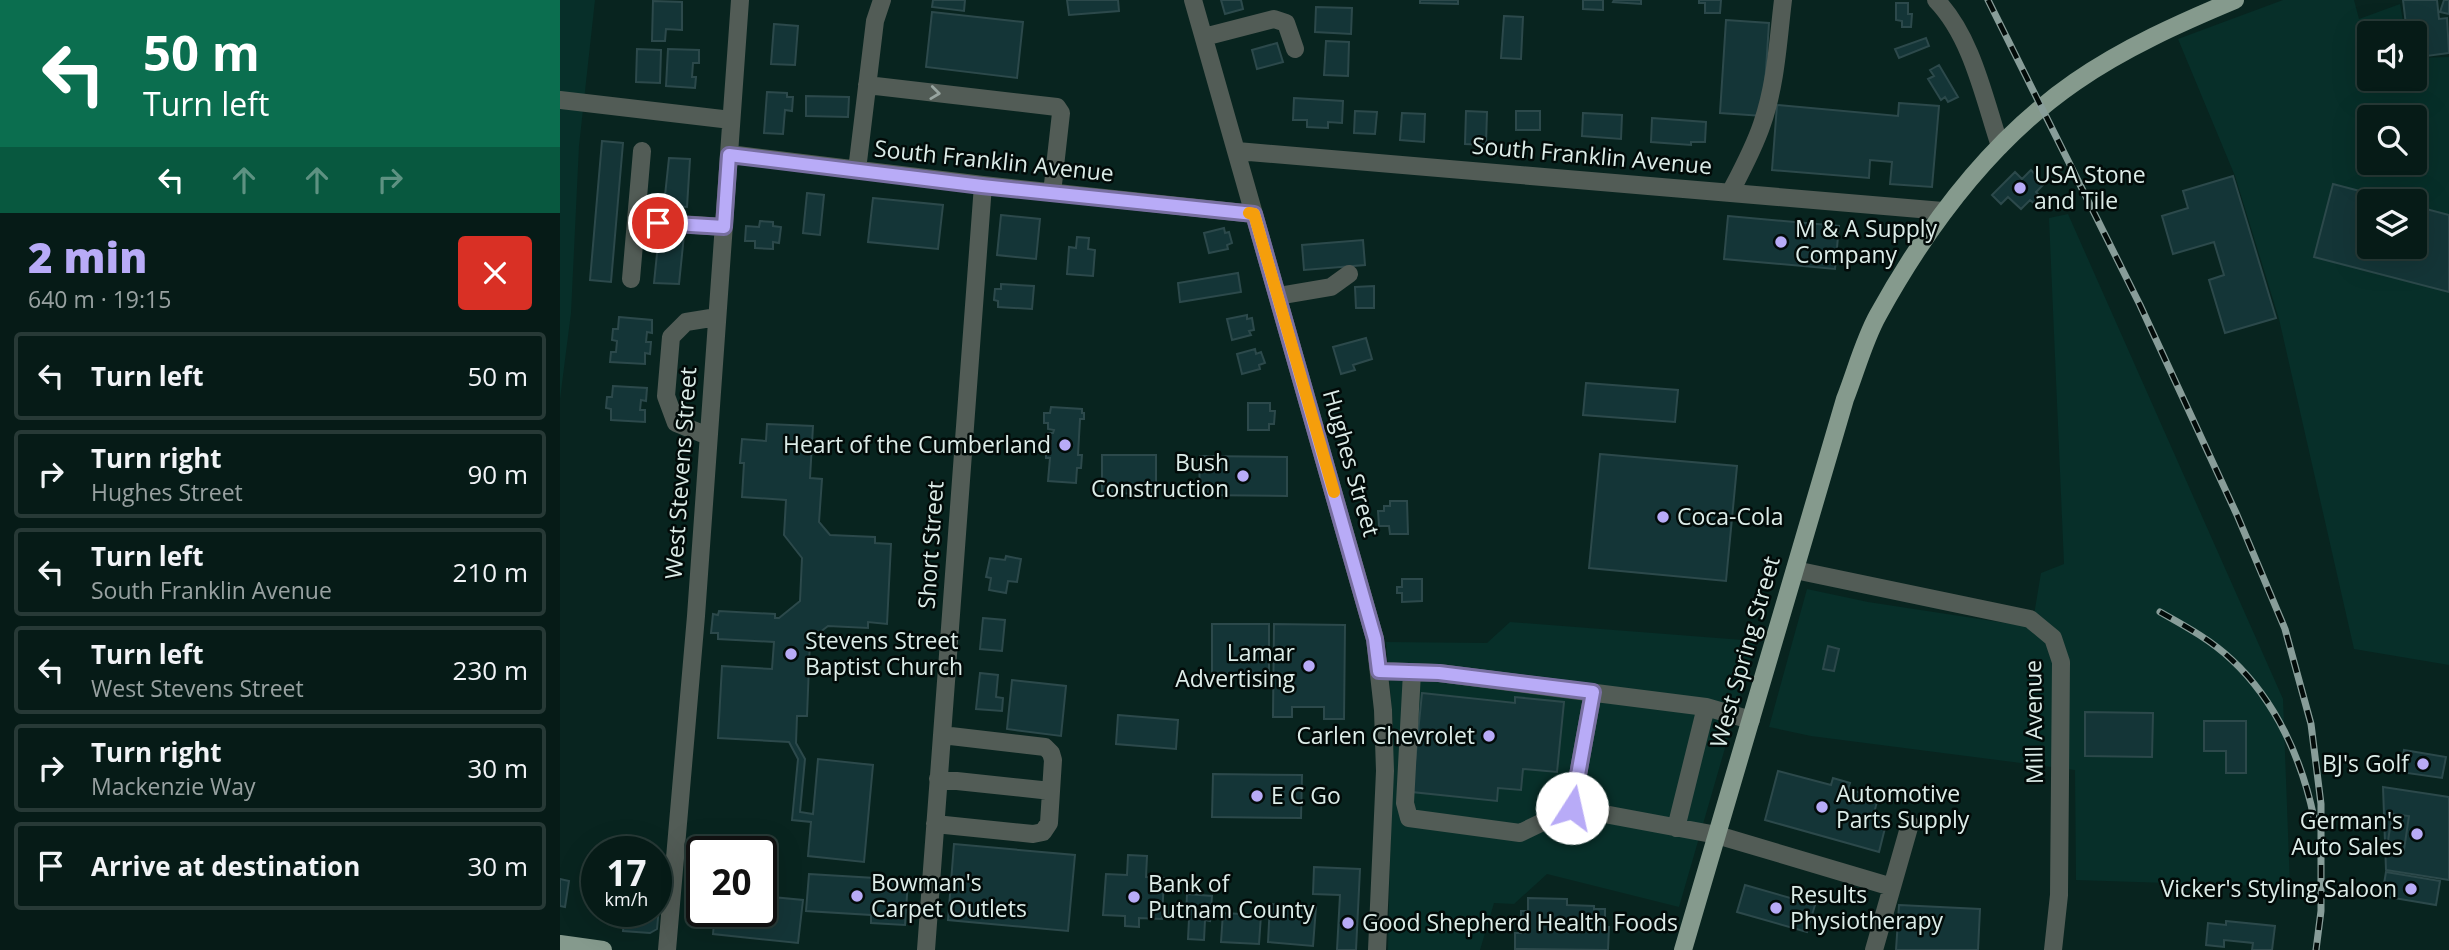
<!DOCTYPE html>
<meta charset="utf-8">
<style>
:root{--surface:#061b17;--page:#0f2420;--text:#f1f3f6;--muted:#98a1a1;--line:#273936;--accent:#b8abf7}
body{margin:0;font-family:"Open Sans",sans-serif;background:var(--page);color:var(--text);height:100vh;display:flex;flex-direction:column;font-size:26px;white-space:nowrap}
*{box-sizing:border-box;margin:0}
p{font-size:23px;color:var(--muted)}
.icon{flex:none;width:38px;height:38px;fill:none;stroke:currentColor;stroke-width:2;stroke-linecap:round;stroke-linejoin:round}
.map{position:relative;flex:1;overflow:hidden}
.drawer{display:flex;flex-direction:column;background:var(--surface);width:560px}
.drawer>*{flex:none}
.top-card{background:#0b6e4f;color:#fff;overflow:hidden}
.controls{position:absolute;left:1797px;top:21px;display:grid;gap:14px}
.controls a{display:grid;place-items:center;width:70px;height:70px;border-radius:7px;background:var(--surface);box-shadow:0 7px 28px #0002,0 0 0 2px var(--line);font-size:35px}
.speed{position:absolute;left:21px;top:836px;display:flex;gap:14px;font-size:35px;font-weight:700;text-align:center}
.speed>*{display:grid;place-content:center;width:91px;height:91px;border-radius:50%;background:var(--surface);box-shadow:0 7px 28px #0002,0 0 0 2px var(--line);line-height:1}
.speed small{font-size:18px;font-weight:400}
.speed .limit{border:4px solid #111;border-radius:10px;background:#fff;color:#111}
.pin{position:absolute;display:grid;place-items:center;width:60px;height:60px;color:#fff;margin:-30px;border:4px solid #fff;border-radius:50%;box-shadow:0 2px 7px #0007}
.me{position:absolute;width:77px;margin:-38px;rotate:10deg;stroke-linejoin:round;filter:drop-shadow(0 0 5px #0008)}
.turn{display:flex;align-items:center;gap:24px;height:147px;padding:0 28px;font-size:32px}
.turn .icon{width:91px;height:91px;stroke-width:2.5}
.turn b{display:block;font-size:49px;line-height:60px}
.lanes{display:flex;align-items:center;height:66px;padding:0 28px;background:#0003;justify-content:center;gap:35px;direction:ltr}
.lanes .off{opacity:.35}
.round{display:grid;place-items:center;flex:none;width:74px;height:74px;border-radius:7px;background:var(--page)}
.head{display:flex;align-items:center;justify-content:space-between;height:119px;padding:0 28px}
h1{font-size:42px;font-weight:800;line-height:52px;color:var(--accent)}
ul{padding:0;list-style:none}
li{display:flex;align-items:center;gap:21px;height:88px;margin:0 14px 10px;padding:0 14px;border:4px solid var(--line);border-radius:7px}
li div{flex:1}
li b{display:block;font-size:26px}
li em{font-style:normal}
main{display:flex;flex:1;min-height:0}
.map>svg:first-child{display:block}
</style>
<main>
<section class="drawer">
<div class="top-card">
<div class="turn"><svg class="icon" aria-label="left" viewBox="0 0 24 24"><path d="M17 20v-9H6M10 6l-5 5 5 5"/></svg><div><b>50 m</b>Turn left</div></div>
<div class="lanes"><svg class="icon" aria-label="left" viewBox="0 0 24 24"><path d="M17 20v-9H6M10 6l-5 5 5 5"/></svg><svg class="icon off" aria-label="ahead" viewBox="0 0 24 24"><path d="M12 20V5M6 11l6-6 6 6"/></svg><svg class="icon off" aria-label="ahead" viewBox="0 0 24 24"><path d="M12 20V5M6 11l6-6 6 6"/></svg><svg class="icon off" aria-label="right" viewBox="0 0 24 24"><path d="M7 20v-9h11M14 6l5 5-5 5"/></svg></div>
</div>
<div class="head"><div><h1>2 min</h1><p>640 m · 19:15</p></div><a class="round" style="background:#d93025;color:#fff"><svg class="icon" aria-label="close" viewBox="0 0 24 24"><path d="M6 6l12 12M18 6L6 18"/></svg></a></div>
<ul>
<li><svg class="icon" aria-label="left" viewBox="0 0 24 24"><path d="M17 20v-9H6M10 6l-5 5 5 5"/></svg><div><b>Turn left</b></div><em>50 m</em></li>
<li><svg class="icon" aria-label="right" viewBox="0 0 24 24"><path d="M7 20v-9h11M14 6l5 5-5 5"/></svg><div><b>Turn right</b><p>Hughes Street</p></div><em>90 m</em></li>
<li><svg class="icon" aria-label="left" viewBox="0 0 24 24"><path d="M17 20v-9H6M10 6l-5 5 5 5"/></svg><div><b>Turn left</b><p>South Franklin Avenue</p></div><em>210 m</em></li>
<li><svg class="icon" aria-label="left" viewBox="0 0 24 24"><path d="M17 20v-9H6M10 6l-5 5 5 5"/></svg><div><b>Turn left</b><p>West Stevens Street</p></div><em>230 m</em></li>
<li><svg class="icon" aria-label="right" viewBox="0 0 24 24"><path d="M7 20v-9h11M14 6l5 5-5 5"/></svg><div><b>Turn right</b><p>Mackenzie Way</p></div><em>30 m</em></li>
<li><svg class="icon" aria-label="arrive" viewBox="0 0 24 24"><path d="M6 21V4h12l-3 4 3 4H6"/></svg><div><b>Arrive at destination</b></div><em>30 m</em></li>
</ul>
</section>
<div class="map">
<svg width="1889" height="950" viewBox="0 0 1889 950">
<rect width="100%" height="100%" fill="#08241f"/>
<path fill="#072f29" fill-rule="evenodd" d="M 0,0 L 35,0 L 19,146 L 11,313 L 0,399 Z
M 1723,0 L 1794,0 L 1799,19 L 1840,4 L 1845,33 L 1810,33 L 1810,79 L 1855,79 L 1855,58 L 1889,57 L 1889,665 L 1794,649 L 1719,319 L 1675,176 L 1618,39 ZM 1810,117 L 1855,117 L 1855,163 L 1810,163 ZM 1810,201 L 1855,201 L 1855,247 L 1810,247 Z
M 1508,214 L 1723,699 L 1730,887 L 1516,880 L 1515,770 L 1251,736 L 1209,727 L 1247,589 L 1308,602 L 1472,627 L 1481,573 L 1504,564 L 1489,218 Z
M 950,622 L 1196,641 L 1119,907 L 987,874 L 954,904 L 934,903 L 920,950 L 828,950 L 833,723 L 826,642 L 927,643 Z"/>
<path fill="#143537" stroke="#2c494b" stroke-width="2" d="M 373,0 L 405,0 L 404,11 L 372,7 Z
M 507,0 L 558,0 L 559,11 L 509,15 Z
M 661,0 L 681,0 L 683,9 L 665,14 Z
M 860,0 L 898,0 L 898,4 L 860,3 Z
M 1023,0 L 1043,0 L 1043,10 L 1023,9 Z
M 1054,0 L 1081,0 L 1081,4 L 1053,2 Z
M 1139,0 L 1161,0 L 1160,13 L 1145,13 L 1145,3 L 1139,3 Z
M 1843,0 L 1877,0 L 1879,19 L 1887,18 L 1889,53 L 1859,57 L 1855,33 L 1847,33 Z
M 1884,0 L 1889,0 L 1889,14 L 1880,12 Z
M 93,1 L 122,2 L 122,30 L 106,29 L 105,41 L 92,41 Z
M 1336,3 L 1348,3 L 1348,14 L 1352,14 L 1351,27 L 1342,27 L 1342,21 L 1336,20 Z
M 756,7 L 792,8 L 791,34 L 755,32 Z
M 372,12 L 463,22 L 457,78 L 366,67 Z
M 944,16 L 963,17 L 961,59 L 941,58 Z
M 1166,20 L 1209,23 L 1203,116 L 1160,113 Z
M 214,24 L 238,26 L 235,65 L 211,64 Z
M 1366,38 L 1369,46 L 1339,58 L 1335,49 Z
M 766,41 L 789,42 L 788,76 L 764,75 Z
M 717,43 L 723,62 L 697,69 L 692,50 Z
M 77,49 L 101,50 L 100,83 L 76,82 Z
M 108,49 L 139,50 L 139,63 L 133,63 L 132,77 L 136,77 L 135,88 L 106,86 Z
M 1379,65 L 1398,97 L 1388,102 L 1385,97 L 1381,100 L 1368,79 L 1374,76 L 1370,70 Z
M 207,92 L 227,93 L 227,97 L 233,97 L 232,111 L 225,110 L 223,134 L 204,133 Z
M 246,96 L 289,97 L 288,117 L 246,116 Z
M 734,98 L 783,101 L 782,123 L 768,122 L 768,128 L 747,127 L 747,120 L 733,120 Z
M 1339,103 L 1379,106 L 1372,187 L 1330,184 L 1332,162 L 1310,160 L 1309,178 L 1212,170 L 1217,105 L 1338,116 Z
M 795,111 L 817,112 L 815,134 L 794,133 Z
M 906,111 L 927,112 L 926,145 L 905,144 Z
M 956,111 L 980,111 L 980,130 L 956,130 Z
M 842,113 L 865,114 L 864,142 L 840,140 Z
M 1023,113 L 1062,115 L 1061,139 L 1022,136 Z
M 1092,118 L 1146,122 L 1145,142 L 1131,142 L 1131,145 L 1091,142 Z
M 42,141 L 63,143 L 51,282 L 30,280 Z
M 109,158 L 130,159 L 127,207 L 104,205 Z
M 1471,170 L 1484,184 L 1476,192 L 1482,198 L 1476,205 L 1470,200 L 1461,209 L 1448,197 L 1441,204 L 1432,195 L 1455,172 L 1462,179 Z
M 1673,176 L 1716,318 L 1665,333 L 1649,280 L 1664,275 L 1654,242 L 1613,254 L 1602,216 L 1628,208 L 1623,191 Z
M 1773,184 L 1838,201 L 1810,201 L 1810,247 L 1855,247 L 1855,206 L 1889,215 L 1889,292 L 1754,257 Z
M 247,193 L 264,195 L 260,235 L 243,233 Z
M 313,198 L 383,205 L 378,249 L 308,242 Z
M 441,215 L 480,219 L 476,259 L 437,255 Z
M 1168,216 L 1279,226 L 1275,269 L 1164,259 Z
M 200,221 L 213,222 L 213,226 L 221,227 L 219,243 L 213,242 L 213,249 L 195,248 L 195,241 L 185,241 L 186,226 L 199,227 Z
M 664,228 L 665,233 L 669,232 L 672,243 L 667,245 L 668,249 L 649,253 L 644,233 Z
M 99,234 L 124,235 L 119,284 L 94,283 Z
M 517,237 L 529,238 L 528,249 L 535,250 L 533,276 L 507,274 L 509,247 L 516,248 Z
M 803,240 L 805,265 L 744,270 L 742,245 Z
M 678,273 L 681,292 L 620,302 L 618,283 Z
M 441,284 L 474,286 L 472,309 L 438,307 L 438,301 L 434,300 L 435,289 L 441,289 Z
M 814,286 L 814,308 L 796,308 L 795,287 Z
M 687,315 L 687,319 L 692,318 L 694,330 L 689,331 L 691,335 L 672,340 L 667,319 Z
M 59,317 L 92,320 L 92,333 L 87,332 L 86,342 L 91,342 L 90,354 L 85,353 L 85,364 L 50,362 L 51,352 L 56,352 L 57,341 L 52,340 L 53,329 L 58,329 Z
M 806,338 L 812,359 L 793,365 L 795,370 L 781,374 L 773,347 Z
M 695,349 L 696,354 L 701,352 L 705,363 L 699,365 L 700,369 L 682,374 L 677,354 Z
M 1026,383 L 1118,390 L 1115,422 L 1023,415 Z
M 53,386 L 87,388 L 86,401 L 81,400 L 80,410 L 85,410 L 85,422 L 51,420 L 51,409 L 46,408 L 47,397 L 52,397 Z
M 688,403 L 710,403 L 710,411 L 715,411 L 714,424 L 709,424 L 709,430 L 688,430 Z
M 491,407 L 522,409 L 522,413 L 524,413 L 524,419 L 520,419 L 518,455 L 522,455 L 521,468 L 517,468 L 516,483 L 488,481 L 490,458 L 486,458 L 486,449 L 491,450 L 491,441 L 487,441 L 488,433 L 493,433 L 494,430 L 488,429 L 488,423 L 484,423 L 484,413 L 490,413 Z
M 207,424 L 253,426 L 250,478 L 262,479 L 259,522 L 270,535 L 315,537 L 315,543 L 331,544 L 327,624 L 308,622 L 308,628 L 268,626 L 250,640 L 247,716 L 237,716 L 236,743 L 245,759 L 240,812 L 253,814 L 258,759 L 313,765 L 304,862 L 248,856 L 251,822 L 232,820 L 238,759 L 229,742 L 158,738 L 162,666 L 212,669 L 214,642 L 158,639 L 158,633 L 151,633 L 153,614 L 158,615 L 159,611 L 215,614 L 215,618 L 219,618 L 240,601 L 242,558 L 224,535 L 226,500 L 182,497 L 184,463 L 180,463 L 182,439 L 206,441 Z
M 1040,454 L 1177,466 L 1166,581 L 1029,568 Z
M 542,455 L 596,455 L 596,494 L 542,493 Z
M 640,456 L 727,457 L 727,496 L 639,495 Z
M 830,501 L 847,501 L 848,534 L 830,534 L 829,526 L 819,526 L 818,511 L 824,511 L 824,506 L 830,506 Z
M 446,556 L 461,559 L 457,582 L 448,581 L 446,593 L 429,590 L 431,578 L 426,577 L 430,558 L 445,560 Z
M 842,579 L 862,579 L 862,601 L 842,602 L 842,593 L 837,593 L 837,587 L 842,587 Z
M 423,618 L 445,620 L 442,651 L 420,649 Z
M 652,624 L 709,624 L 709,674 L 652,674 Z
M 714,624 L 785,625 L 784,719 L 764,719 L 764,707 L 732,707 L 732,717 L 713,717 Z
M 1268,646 L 1279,649 L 1274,671 L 1263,669 Z
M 420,673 L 438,675 L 436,697 L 443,698 L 442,711 L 416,709 Z
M 452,680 L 506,686 L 501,736 L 447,729 Z
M 862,693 L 955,703 L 955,697 L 1004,702 L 997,772 L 963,769 L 961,790 L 938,788 L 937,801 L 852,792 Z
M 1525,712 L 1593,713 L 1592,757 L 1525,756 Z
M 558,715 L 618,720 L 616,749 L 556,744 Z
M 1644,721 L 1686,721 L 1686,773 L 1666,773 L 1666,751 L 1644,751 Z
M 1844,750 L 1886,757 L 1882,778 L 1840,772 Z
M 1218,771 L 1271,785 L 1273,778 L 1290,783 L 1288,789 L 1318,798 L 1313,817 L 1327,820 L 1319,852 L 1205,820 Z
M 653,774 L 742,775 L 741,818 L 652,817 Z
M 1823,787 L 1889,797 L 1889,880 L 1826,870 Z
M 1832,814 L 1849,816 L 1844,850 L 1827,848 Z
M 394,844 L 515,855 L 508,931 L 388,920 Z
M 568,855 L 587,856 L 586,877 L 604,878 L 602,919 L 579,918 L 579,927 L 565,926 L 565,916 L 543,915 L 546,874 L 567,875 Z
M 754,867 L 800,869 L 796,950 L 777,950 L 780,895 L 753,894 Z
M 1826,872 L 1880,881 L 1876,905 L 1822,896 Z
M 249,874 L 348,880 L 345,925 L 311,923 L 311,915 L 246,911 Z
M 0,879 L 9,881 L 5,907 L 0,906 Z
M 1185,885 L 1255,905 L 1247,932 L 1177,912 Z
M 627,894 L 652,896 L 650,921 L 645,920 L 644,940 L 628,939 L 629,919 L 626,919 Z
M 96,895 L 100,896 L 97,929 L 90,933 L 63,931 L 65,912 L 96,912 Z
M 201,896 L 243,900 L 238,943 L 153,934 L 155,912 L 201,912 Z
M 968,898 L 1007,899 L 1007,905 L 1034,906 L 1034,909 L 1045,909 L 1045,927 L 1049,927 L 1048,950 L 955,949 L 955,933 L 961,933 L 961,911 L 968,911 Z
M 710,904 L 756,907 L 753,946 L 708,942 Z
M 1339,905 L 1420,909 L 1418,950 L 1336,950 Z
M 663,913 L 701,915 L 699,944 L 661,942 Z
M 1666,921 L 1715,926 L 1712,950 L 1692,950 L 1693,943 L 1664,940 L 1664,947 L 1646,945 L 1648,923 L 1666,925 Z"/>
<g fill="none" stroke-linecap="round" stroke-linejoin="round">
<path stroke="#525c56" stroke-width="18" d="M 633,0 L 815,639 L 823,710 L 825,771 L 817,950
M 1376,0 C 1412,37 1424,98 1440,146
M 644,37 L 714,19 L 726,23 L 735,49
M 307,85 L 497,107 L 501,113 L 492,193
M 0,100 L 171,120
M 677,151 L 1383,211
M 169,154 L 423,185 L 694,214
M 297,170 L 315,21 L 322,0
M 1170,193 C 1182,170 1194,148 1202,124 C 1216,84 1218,41 1223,0
M 76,221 L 164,227
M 71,279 L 82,151
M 718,296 L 771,287 L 789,274
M 148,436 L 116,423 L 106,396 L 111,337 L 126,322 L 157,317
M 1235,570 L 1470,619 L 1493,638 L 1501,662 L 1499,895 L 1493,950
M 819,671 L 879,673 L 1146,707 L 1191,720
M 852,672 L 845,803 L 849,818 L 960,833 L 1012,808 L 1157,835 L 1332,887
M 378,779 L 491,791
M 1012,808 L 1033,692
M 375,824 L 473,834 L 483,832 L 489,823 L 493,760 L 491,753 L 485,747 L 382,735
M 1116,828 L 1146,707
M 107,950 L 136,616 L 180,0
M 366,950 L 423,185
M 1314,950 L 1350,824"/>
<path stroke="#859a8d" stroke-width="18" d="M 0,944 L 43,950
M 1123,950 L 1285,399 C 1296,371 1304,340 1318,315 C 1367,226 1431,140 1515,82 C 1564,48 1620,23 1675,0"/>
<defs>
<path id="rail" d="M 1428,0 L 1580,305 L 1677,515 L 1725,629 L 1751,724 L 1761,804 L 1761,911 L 1756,950
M 1600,612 C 1625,626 1651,640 1672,660 C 1716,701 1742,760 1754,818"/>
</defs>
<use href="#rail" stroke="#889d99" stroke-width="7"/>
<use href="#rail" stroke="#020b09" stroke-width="4.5" stroke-dasharray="13" stroke-linecap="butt"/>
</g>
<defs><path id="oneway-chevron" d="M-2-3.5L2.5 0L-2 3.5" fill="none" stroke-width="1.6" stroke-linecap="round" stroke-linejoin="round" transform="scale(1.75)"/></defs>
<use stroke="#97a49f" href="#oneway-chevron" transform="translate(375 93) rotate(7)"/>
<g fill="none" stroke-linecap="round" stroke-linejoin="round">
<defs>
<path id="route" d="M 98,223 L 164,227 L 169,155 L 422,186 L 694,214 L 815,639 L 819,671 L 879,673 L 1033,692 L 1012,808"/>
</defs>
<use href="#route" stroke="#786fa1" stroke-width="18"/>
<use href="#route" stroke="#b8abf7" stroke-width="12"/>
<path stroke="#f59e0b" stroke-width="12" d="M 689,213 L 694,214 L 774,492"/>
</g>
<g fill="#b8abf7" stroke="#020b09" stroke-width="2.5">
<circle cx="1460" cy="188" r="7"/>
<circle cx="1221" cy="242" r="7"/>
<circle cx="505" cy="445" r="7"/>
<circle cx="683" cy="476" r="7"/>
<circle cx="1103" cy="517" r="7"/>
<circle cx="231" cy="654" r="7"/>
<circle cx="749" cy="666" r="7"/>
<circle cx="929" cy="736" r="7"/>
<circle cx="1863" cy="764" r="7"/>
<circle cx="697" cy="796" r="7"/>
<circle cx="1262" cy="807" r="7"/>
<circle cx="1857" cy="834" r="7"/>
<circle cx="1851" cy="889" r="7"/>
<circle cx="297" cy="896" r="7"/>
<circle cx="574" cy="897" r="7"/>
<circle cx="1216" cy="908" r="7"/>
<circle cx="788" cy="923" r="7"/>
</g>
<g text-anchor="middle" stroke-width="5" stroke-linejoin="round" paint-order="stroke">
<g font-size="23" fill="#dcece8" stroke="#020b09">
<text transform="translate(1032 156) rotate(5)" y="8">South Franklin Avenue</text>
<text transform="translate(434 161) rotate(6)" y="8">South Franklin Avenue</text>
<text transform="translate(791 463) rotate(74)" y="8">Hughes Street</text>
<text transform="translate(121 473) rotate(-86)" y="8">West Stevens Street</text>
<text transform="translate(371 545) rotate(-86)" y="8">Short Street</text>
<text transform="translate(1185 652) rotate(-74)" y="8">West Spring Street</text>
<text transform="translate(1474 722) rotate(-91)" y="8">Mill Avenue</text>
</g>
<g font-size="23" fill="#dcece8" stroke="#020b09" text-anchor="start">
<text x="1474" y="183">USA Stone<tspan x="1474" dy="26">and Tile</tspan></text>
<text x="1235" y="237">M &amp; A Supply<tspan x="1235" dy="26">Company</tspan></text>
<text x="491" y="453" text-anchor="end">Heart of the Cumberland</text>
<text x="669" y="471" text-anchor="end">Bush<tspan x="669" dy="26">Construction</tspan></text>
<text x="1117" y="525">Coca-Cola</text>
<text x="245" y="649">Stevens Street<tspan x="245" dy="26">Baptist Church</tspan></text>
<text x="735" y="661" text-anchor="end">Lamar<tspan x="735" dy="26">Advertising</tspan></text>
<text x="915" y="744" text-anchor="end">Carlen Chevrolet</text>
<text x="1849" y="772" text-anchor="end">BJ's Golf</text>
<text x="1276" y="802">Automotive<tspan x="1276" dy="26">Parts Supply</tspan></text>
<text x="711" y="804">E C Go</text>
<text x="1843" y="829" text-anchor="end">German's<tspan x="1843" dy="26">Auto Sales</tspan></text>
<text x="311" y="891">Bowman's<tspan x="311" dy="26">Carpet Outlets</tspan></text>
<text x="588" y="892">Bank of<tspan x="588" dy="26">Putnam County</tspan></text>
<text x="1837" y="897" text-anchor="end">Vicker's Styling Saloon</text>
<text x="1230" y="903">Results<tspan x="1230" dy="26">Physiotherapy</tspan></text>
<text x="802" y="931">Good Shepherd Health Foods</text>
</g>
</g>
</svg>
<div class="controls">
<a><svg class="icon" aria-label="sound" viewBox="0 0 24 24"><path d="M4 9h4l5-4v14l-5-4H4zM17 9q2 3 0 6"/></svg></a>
<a><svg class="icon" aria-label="search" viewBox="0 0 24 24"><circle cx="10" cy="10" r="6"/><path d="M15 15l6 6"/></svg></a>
<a><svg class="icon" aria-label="layers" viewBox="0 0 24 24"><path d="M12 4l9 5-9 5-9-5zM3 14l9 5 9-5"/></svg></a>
</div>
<div class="speed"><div>17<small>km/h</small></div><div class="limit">20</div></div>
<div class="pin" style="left:98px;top:223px;background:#d93025"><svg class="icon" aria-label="arrive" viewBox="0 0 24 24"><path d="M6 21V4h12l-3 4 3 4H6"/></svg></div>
<svg class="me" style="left:1012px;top:808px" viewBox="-20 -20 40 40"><circle r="19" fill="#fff"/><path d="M0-13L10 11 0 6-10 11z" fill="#b8abf7"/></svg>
</div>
</main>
